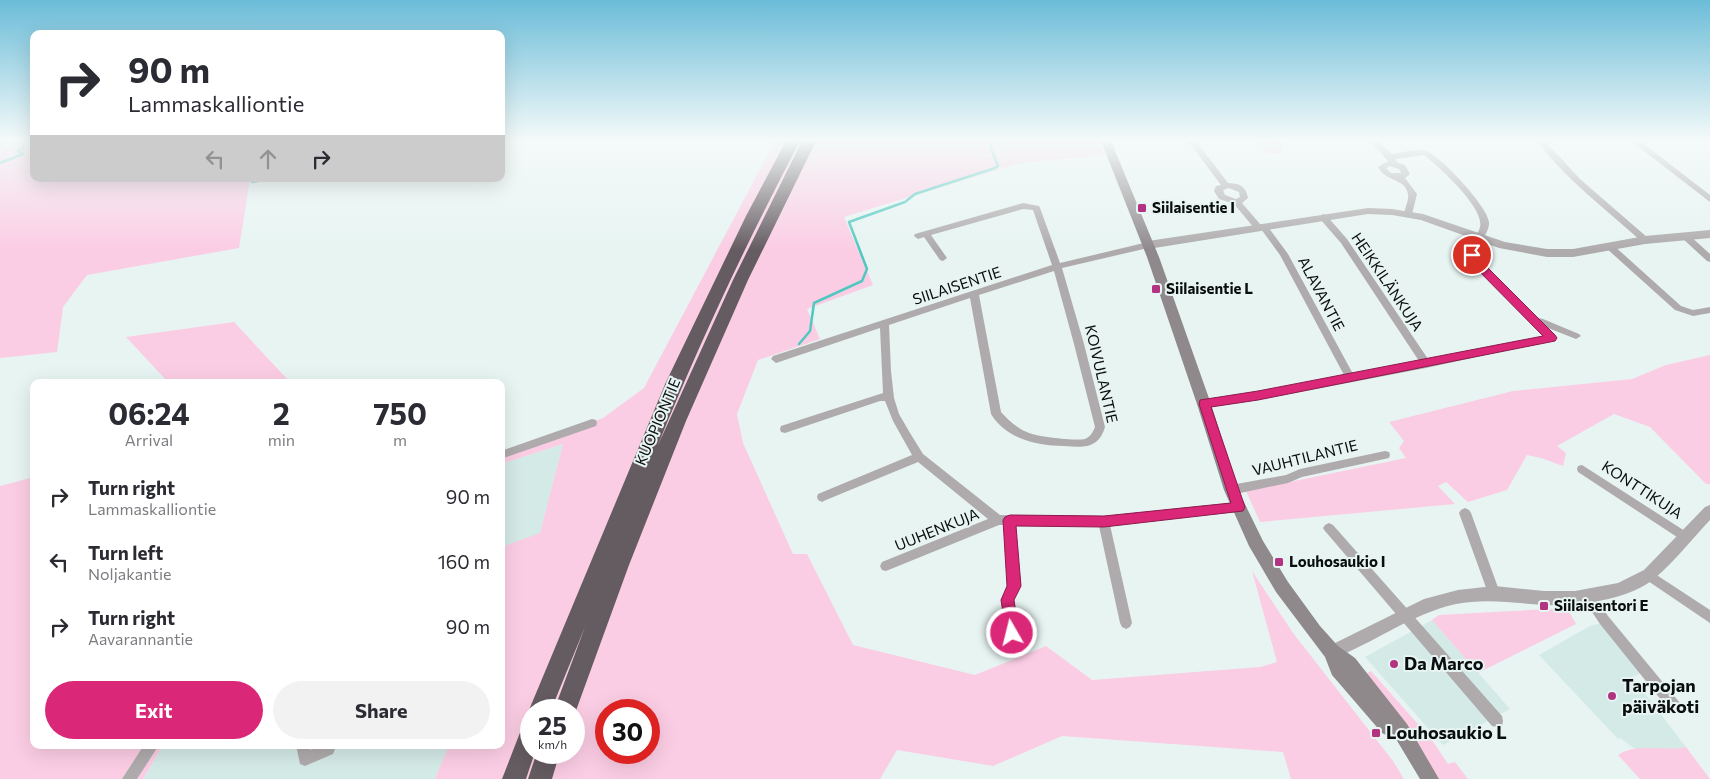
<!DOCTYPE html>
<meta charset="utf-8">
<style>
:root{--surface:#fff;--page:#f2f2f3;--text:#2b2b33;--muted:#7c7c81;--accent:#db2777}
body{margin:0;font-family:Commissioner,sans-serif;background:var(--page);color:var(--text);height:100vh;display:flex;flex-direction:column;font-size:19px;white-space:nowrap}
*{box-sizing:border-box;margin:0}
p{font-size:16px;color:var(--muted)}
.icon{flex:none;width:28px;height:28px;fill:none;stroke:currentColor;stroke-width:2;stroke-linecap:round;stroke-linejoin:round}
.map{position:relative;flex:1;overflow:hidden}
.details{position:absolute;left:30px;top:379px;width:475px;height:370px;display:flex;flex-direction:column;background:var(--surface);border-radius:10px;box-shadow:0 5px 20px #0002}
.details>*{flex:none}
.guide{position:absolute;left:30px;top:30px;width:475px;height:152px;border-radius:10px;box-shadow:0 5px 20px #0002;background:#fff;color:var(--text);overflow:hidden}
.speed{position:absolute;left:520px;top:699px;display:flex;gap:10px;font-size:25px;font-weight:700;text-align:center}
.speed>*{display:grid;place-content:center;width:65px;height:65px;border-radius:50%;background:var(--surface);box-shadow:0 5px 20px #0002;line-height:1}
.speed small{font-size:12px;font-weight:400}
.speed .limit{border:8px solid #d22;background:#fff;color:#111}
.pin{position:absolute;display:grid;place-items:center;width:42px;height:42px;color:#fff;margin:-21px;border:2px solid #fff;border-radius:50%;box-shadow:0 1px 5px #0007}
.me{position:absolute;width:55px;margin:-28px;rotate:352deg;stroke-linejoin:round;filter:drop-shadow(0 0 4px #0008)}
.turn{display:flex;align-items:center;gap:18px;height:105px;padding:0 15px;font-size:22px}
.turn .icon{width:65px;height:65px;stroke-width:2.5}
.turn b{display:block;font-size:35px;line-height:42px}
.lanes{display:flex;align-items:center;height:48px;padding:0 15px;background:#0003;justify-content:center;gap:25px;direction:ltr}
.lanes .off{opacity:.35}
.eta{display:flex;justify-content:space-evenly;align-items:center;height:85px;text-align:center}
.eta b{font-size:30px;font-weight:700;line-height:35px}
.cta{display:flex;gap:10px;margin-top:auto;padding:10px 15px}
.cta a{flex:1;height:58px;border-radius:30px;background:var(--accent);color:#fff;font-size:20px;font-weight:700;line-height:58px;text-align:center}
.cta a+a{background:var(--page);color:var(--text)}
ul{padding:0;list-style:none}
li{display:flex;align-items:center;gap:15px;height:65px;padding:0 15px}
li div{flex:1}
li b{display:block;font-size:19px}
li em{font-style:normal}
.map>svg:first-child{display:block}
</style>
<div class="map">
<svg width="1710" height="779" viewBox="0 0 1710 779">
<rect width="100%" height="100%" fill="#e7f4f2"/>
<path fill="#d4eae7" d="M 563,444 L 540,534 L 501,547 L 501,464 Z
M 1432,620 L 1510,709 L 1443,745 L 1365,657 Z
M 1601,623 L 1642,673 L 1632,677 L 1686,747 L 1677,749 L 1635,749 L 1620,738 L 1618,739 L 1539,655 L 1590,626 Z
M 163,745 L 449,745 L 435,779 L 143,779 Z"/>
<path fill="#fbcde4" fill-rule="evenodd" d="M 10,141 L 34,141 L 34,179 L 250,179 L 239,248 L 87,275 L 63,307 L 57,352 L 0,358 L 0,152 Z
M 775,141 L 1099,141 L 1105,155 L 1020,163 L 844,217 L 873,285 L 807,309 L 820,339 L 758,360 L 737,414 L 743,443 L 793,554 L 807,554 L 853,645 L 975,675 L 1046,646 L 1092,680 L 1260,667 L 1277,662 L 1252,571 L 1293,633 L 1393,761 L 1404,779 L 1291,779 L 1283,752 L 1062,736 L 993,766 L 897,750 L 880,779 L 435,779 L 449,745 L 501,745 L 501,547 L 540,533 L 563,444 L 501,464 L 501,455 L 603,418 L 644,388 ZM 531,710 L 574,710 L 574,752 L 531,752 ZM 606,710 L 649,710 L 649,752 L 606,752 Z
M 1256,141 L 1283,141 L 1281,153 L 1268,154 Z
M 234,322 L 290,382 L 168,382 L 126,337 Z
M 1710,355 L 1710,484 L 1706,484 L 1650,427 L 1614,414 L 1557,446 L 1566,453 L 1563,466 L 1541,458 L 1527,455 L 1507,490 L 1468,502 L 1446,482 L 1438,486 L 1455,504 L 1260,522 L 1246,491 L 1406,458 L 1399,448 L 1404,441 L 1389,422 L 1513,391 L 1632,379 L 1666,365 Z
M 34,477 L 34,745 L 163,745 L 143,779 L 0,779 L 0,486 Z
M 1567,608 L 1576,624 L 1478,673 L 1432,620 L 1439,615 Z
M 1371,671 L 1432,740 L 1448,764 L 1455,762 L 1468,779 L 1437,779 L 1363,675 Z
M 1686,747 L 1710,779 L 1640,779 L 1618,755 C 1637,742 1664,752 1686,747 Z"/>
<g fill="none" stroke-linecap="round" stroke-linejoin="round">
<path stroke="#50c8bf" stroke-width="2.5" d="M 0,163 L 23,154 L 18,151 L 23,148 L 24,141 L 32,141
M 252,182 L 271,179
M 799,344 L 810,331 L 814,303 L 862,281 L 867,269 L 849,222 L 905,202 L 915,194 L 995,168 L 998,166 L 990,146 L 995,141"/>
<path fill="#afabad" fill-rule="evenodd" d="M 1188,141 L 1196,141 L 1228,183 C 1239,183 1246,186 1248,198 L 1242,203 L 1260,224 L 1266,224 L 1288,254 L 1353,374 L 1419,361 L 1341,243 L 1320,219 L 1319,217 L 1323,214 L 1326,215 L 1347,239 L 1428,359 L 1544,336 L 1470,259 C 1466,245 1477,239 1480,227 C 1485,208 1438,166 1424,155 L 1395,159 L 1398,163 L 1405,165 L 1410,174 L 1405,178 L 1417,194 L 1412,214 L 1411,216 L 1405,216 L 1404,214 C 1405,208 1409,200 1408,195 C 1407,178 1385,182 1378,167 L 1388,161 L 1370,141 L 1378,141 L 1392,154 C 1402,153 1416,148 1426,151 C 1440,155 1488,207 1489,222 C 1490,235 1474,244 1478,258 L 1538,318 L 1543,319 L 1579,334 L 1581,336 L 1576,339 L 1548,328 L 1557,338 L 1555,340 L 1426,368 L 1258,400 L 1204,408 L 1200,407 L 1199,404 L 1200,401 L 1204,400 L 1258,392 L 1344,375 L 1280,255 L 1261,229 L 1255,229 L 1234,204 L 1219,199 L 1214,191 L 1216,186 L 1221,185 ZM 1390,166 L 1399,169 L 1401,173 L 1391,173 L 1386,168 ZM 1229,188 L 1239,192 L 1240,197 L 1236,199 L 1225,195 L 1223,190 Z
M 1537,141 L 1545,141 L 1580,179 L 1648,238 L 1649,240 L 1648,242 L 1642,242 C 1606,209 1566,180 1537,141 Z
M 1631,141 L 1640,141 L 1710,195 L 1710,202 Z
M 1023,203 L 1039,206 L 1040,208 L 1060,263 L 1148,242 L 1152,245 L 1148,248 L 1062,268 L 1084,344 L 1105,427 C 1098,450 1083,447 1064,446 C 1037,446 1006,439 991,414 L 970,298 L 889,325 L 891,371 L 894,398 L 899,414 L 910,433 L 923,454 L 1000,515 L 1104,516 L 1238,502 L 1242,504 L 1244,507 L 1242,510 L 1238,512 L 1110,525 L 1132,623 L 1130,627 L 1126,629 L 1122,627 L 1120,623 L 1099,526 L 1016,525 L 1020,586 L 1013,600 L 1020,650 L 1018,654 L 1014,656 L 1010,654 L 1008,650 L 1001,600 L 1008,586 L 1005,525 L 999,525 L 886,571 L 882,570 L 880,566 L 882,562 L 988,519 L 918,462 L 826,500 L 822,502 L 818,500 L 817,497 L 818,494 L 912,455 L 893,421 L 885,401 L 880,401 L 785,433 L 781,432 L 780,429 L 781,426 L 883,393 L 880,328 L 776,363 L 771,359 L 773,356 L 1052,265 L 1033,210 L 1023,209 L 931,235 L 947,258 L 943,261 L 940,260 L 924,237 L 918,239 L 914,236 L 915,234 ZM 1054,271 L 1074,344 L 1095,427 C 1093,432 1090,437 1085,439 C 1076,441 1039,437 1029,433 C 1018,429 1009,421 1001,412 L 979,295 Z
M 1685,233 L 1688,234 L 1710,254 L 1710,262 L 1707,261 L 1682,238 L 1681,236 Z
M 1609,243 L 1612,244 L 1681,306 L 1693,310 L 1710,307 L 1710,313 L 1693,316 L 1675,310 L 1606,248 L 1605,246 Z
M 592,419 L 596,420 L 597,423 L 596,426 L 501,459 L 501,451 Z
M 1385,451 L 1389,452 L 1390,455 L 1389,458 L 1302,477 L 1288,483 L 1231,495 L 1227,493 L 1226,490 L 1227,487 L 1231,485 L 1286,475 L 1300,469 Z
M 1582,465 L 1688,533 L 1690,536 L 1688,539 L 1684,541 L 1680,539 L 1578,472 L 1577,469 L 1578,466 Z
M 1465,508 L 1469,510 L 1471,513 L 1500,593 L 1498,597 L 1494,598 L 1490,597 L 1488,593 L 1459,513 L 1461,510 Z
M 1329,523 L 1333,525 L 1502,716 L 1503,721 L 1502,726 L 1497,727 L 1492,726 L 1325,531 L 1323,528 L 1325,525 Z
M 1649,570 L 1710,610 L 1710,623 L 1645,579 L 1643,575 L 1645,571 Z
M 1588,592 L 1592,593 L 1608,616 L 1680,703 L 1681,707 L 1680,711 L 1675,713 L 1670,711 L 1600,624 L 1582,597 L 1584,593 Z
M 144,745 L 159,745 L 137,779 L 122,779 Z
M 296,745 L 310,745 L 310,750 L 320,745 L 334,745 L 335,749 L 333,754 L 305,766 L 300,764 Z"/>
<path fill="#afabad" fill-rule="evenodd" d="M 1368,208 L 1392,209 L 1423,214 L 1505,242 L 1547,249 L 1573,249 L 1645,236 L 1710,230 L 1710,238 L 1645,244 L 1573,257 L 1547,257 L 1499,248 L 1421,220 L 1392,215 L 1368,214 L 1148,249 L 1143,245 L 1148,241 Z
M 1710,505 L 1710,520 C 1692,539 1675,561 1655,578 C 1630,600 1575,607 1543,605 C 1513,603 1486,598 1456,604 C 1411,614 1374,643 1332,659 L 1327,657 L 1324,652 L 1327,647 L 1424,599 L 1458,590 L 1494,586 L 1544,591 L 1575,591 L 1618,583 L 1644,570 L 1705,507 Z"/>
<path fill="#8f898c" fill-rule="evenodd" d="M 1101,141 L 1111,141 L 1159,257 L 1211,404 L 1238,490 L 1263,541 L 1288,582 L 1320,626 L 1338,646 L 1355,658 L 1407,724 L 1439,779 L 1420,779 L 1393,734 L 1388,736 L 1382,733 L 1332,675 L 1325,657 L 1276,592 L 1249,546 L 1224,490 L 1197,404 L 1147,257 Z"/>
<path fill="#655c61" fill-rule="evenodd" d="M 786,141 L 800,141 C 748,240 700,341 658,445 L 733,280 L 802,141 L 816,141 L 748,280 L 686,421 L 629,565 L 574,716 L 574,710 L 554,710 L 585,627 L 551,710 L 531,710 L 531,716 L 529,710 L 666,382 L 746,216 Z
M 531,722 L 531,752 L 535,752 L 526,779 L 502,779 L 523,725 Z
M 537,752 L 560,752 L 552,779 L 528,779 Z"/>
<defs>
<path id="rail" d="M 0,145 L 4,141"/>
</defs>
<use href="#rail" stroke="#808988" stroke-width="4.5"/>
<use href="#rail" stroke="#e7f4f2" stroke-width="2.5" stroke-dasharray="7" stroke-linecap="butt"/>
</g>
<linearGradient id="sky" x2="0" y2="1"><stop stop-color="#6bbcd8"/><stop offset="0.56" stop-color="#f4faf9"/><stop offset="1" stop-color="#f4faf9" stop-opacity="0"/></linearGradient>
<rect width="1710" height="250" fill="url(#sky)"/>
<path fill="#db2777" stroke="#8e194d" d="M 1472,251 L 1475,252 L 1478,258 L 1555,335 L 1557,338 L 1555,341 L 1258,400 L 1211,407 L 1245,507 L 1243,511 L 1104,527 L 1016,526 L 1021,586 L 1014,600 L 1019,633 L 1017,637 L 1012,639 L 1007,637 L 1001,600 L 1007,586 L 1003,520 L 1005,517 L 1010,515 L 1104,516 L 1231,503 L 1199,404 L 1200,400 L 1258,391 L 1543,336 L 1470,262 L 1467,255 Z"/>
<g fill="#b23481" stroke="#e7f4f2" stroke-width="2">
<rect x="1137" y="203" width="10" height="10" rx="2.5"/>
<rect x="1151" y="284" width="10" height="10" rx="2.5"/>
<rect x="1274" y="557" width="10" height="10" rx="2.5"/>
<rect x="1539" y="601" width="10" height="10" rx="2.5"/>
<circle cx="1394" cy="664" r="5"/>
<circle cx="1612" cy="696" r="5"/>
<rect x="1371" y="728" width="10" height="10" rx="2.5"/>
</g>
<g text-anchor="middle" stroke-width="4" stroke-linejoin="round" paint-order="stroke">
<g font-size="15" font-weight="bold" fill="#090d0d" stroke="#e7f4f2" text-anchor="start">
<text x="1152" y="213">Siilaisentie I</text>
<text x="1166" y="294">Siilaisentie L</text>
<text x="1289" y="567">Louhosaukio I</text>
<text x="1554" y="611">Siilaisentori E</text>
</g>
<g font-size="15" fill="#090d0d" stroke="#e7f4f2">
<text transform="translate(1387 282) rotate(56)" y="5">HEIKKILÄNKUJA</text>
<text transform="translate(957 286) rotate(-18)" y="5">SIILAISENTIE</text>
<text transform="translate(1321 294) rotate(62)" y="5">ALAVANTIE</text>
<text transform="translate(1101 374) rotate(77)" y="5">KOIVULANTIE</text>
<text transform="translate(658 422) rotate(-67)" y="5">KUOPIONTIE</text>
<text transform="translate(1305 458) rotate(-14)" y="5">VAUHTILANTIE</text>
<text transform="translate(1642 490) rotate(33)" y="5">KONTTIKUJA</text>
<text transform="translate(937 530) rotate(-22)" y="5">UUHENKUJA</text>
</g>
<g font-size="18" font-weight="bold" fill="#090d0d" stroke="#e7f4f2" text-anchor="start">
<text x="1404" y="670">Da Marco</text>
<text x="1622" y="692">Tarpojan<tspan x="1622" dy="21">päiväkoti</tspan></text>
<text x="1386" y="739">Louhosaukio L</text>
</g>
</g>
</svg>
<div class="speed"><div>25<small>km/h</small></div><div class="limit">30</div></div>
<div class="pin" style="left:1472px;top:255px;background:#d93025"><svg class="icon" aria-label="arrive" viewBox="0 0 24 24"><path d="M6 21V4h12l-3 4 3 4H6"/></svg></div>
<svg class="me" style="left:1012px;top:633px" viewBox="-20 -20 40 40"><circle r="17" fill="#db2777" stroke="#fff" stroke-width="3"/><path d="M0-11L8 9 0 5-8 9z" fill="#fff"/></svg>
<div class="guide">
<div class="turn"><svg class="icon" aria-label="right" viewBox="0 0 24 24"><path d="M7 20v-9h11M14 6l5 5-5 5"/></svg><div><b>90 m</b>Lammaskalliontie</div></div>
<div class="lanes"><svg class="icon off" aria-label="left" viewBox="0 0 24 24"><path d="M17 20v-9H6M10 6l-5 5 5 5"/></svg><svg class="icon off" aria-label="ahead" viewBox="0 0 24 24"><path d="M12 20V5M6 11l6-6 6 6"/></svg><svg class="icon" aria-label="right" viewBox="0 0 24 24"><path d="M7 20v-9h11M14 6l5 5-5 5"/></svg></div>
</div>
<section class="details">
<div class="eta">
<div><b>06:24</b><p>Arrival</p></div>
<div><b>2</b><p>min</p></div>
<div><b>750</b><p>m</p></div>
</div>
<ul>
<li><svg class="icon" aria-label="right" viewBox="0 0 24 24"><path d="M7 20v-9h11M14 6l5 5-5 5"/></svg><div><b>Turn right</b><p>Lammaskalliontie</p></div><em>90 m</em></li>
<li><svg class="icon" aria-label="left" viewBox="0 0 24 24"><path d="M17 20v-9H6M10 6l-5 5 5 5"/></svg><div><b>Turn left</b><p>Noljakantie</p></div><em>160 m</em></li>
<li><svg class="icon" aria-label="right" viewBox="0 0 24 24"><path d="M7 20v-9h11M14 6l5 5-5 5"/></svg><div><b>Turn right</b><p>Aavarannantie</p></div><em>90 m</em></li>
</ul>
<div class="cta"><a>Exit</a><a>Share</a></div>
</section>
</div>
